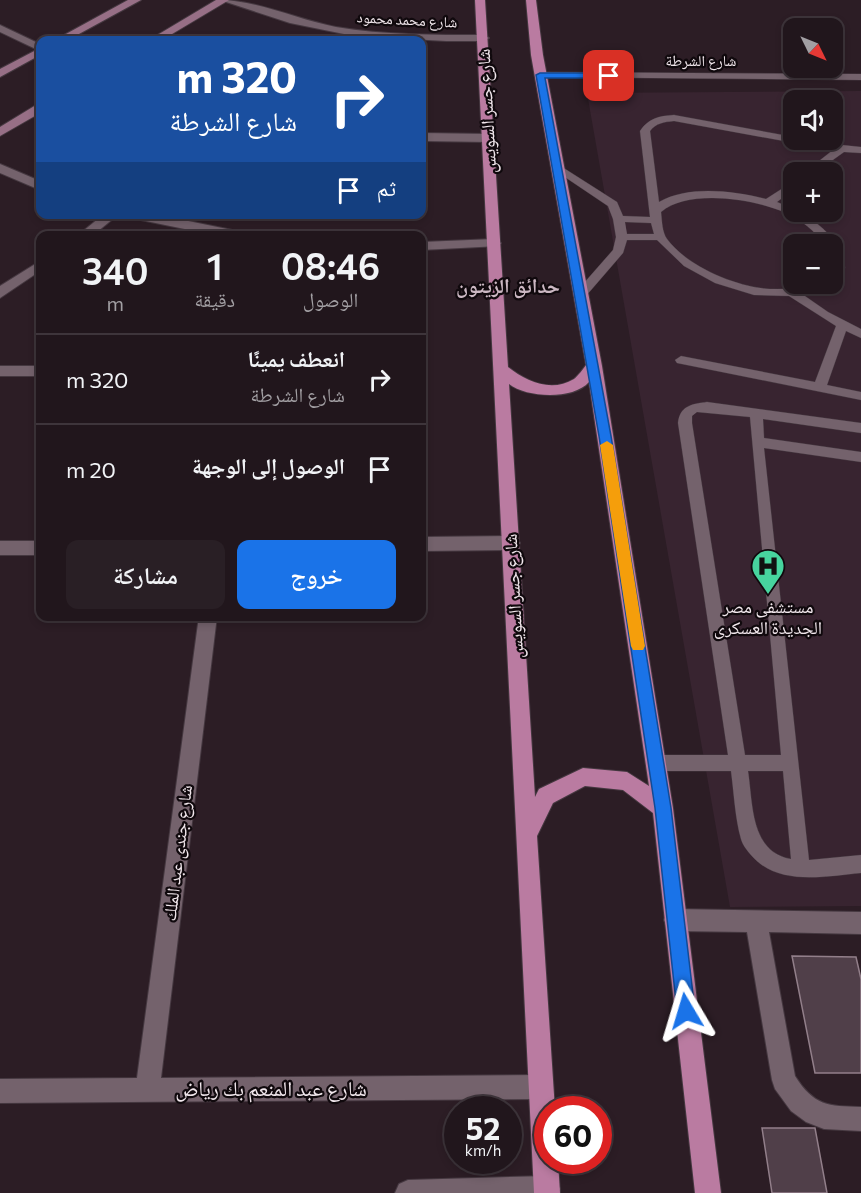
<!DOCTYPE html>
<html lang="ar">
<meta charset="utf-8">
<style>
:root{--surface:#21161c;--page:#291f25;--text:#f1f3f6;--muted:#a29fa3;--line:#3e353b;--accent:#1a73e8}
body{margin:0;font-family:Commissioner,"Noto Naskh Arabic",sans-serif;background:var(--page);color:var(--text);direction:rtl;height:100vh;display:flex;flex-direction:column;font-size:22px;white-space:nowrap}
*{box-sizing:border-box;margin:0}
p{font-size:20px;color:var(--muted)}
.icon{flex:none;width:33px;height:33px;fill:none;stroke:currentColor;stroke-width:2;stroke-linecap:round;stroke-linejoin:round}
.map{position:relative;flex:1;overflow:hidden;direction:ltr}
.sheet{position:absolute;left:36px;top:231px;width:390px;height:390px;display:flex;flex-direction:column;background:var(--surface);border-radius:12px;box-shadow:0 3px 9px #0003,0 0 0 2px var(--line);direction:rtl}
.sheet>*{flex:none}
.guide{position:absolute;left:36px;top:36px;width:390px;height:183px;border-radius:12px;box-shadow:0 3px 9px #0003,0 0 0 2px var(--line);direction:rtl;background:#1a4fa0;color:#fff;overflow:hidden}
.needle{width:39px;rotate:133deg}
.fabs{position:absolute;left:783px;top:18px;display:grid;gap:12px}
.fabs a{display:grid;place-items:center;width:60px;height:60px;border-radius:12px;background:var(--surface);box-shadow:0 3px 9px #0003,0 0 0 2px var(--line);font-size:30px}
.speed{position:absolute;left:444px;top:1096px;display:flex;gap:12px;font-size:30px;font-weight:700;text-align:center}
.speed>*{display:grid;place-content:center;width:78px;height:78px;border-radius:50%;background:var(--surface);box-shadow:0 3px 9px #0003,0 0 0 2px var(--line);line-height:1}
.speed small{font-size:15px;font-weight:400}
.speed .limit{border:9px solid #d22;background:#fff;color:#111}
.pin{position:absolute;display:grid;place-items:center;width:51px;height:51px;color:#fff;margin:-26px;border-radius:12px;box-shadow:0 3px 9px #0006}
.me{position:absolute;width:66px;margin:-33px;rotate:353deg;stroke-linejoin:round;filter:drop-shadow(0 0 4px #0008)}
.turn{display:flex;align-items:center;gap:21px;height:126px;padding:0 30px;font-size:27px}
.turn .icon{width:78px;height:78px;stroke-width:2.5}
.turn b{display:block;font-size:42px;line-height:51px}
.then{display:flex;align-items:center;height:57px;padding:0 30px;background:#0003;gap:12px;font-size:22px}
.eta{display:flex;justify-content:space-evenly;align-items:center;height:102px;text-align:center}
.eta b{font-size:36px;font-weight:600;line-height:42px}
.action{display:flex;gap:12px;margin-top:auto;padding:12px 30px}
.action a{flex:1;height:69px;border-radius:12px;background:var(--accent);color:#fff;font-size:24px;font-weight:600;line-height:69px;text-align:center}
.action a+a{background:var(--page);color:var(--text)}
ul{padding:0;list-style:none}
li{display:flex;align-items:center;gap:18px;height:90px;padding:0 30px;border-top:2px solid var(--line)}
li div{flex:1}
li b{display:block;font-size:22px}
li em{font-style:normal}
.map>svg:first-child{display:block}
</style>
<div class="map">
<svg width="861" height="1193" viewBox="0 0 861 1193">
<rect width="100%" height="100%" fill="#2c1d25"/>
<path fill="#382430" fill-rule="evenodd" d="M 861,91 L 861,906 L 730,907 L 587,93 ZM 794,100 L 832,100 L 832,140 L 794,140 ZM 794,172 L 832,172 L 832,212 L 794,212 ZM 794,244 L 832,244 L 832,284 L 794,284 Z"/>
<path fill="#503f49" stroke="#927f8a" stroke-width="1.5" d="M 792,956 L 856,957 L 861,979 L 861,1073 L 815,1073 Z
M 762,1128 L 815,1128 L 827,1193 L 772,1193 Z"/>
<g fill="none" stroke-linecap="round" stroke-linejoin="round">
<defs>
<path id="lane" d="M 540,72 L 861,74 L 861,80 L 537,77 L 537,73 Z
M 674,115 L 794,137 L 794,140 L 861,147 L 861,153 L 844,152 L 816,172 L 805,172 L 833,150 L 674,121 C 664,122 656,123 650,131 L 659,202 C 689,185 734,191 766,199 L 794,181 L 794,189 L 777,202 C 806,213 839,232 845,268 L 836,280 L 832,281 L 832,244 L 825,244 C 814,231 802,220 786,213 C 756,199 688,188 661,212 C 662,221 662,232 667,239 C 688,267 736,287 770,289 C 791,290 810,284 831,284 L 829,287 L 802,294 L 828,312 L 861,329 L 861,338 L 846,331 L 827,385 L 861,392 L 861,400 L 677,363 L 675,360 L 681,356 L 815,382 L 836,326 L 789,296 L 754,295 L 715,283 L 684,266 L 657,240 L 627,240 L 623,253 L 585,297 L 577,297 L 577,291 L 613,250 L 616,237 L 613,219 L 608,206 L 553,169 L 562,167 L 617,202 L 623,216 L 650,217 L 640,131 C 649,118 659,116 674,115 ZM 625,222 L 651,223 L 654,234 L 627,234 Z
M 707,402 L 861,423 L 861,433 L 763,419 L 764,438 L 861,452 L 861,462 L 764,448 L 809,860 L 861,855 L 861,873 C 826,876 778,887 751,855 C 747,850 743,846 741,839 C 735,818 734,793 731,771 L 656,771 L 650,768 L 648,763 L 650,758 L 656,755 L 728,755 L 678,423 C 680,406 691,404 707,402 ZM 697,412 L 750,417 L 781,755 L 745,755 L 692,423 L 692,416 ZM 748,771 L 783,771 L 791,859 C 750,852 753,803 748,771 Z"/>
<path id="street" d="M 220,0 C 256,0 299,20 336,27 C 384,35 434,35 483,35 L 489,38 L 483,41 L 446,41 L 354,36 L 290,23 Z
M 0,25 L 40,44 L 40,51 L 0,32 Z
M 422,133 L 488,134 L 494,138 L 488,142 L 422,141 Z
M 0,164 L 40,181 L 40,190 L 0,173 Z
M 104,214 L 119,214 L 92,236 L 77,236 Z
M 125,214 L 154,214 L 242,232 L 248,236 L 219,236 L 131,218 Z
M 494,239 L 501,243 L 499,246 L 422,250 L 422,242 Z
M 40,261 L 40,271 L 0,298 L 0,286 Z
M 0,366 L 40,366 L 40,376 L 0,376 Z
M 511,536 L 517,538 L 520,543 L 517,548 L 511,550 L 422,551 L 422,537 Z
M 0,541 L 40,541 L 40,555 L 0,555 Z
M 199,616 L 217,616 L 161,1078 L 541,1075 L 550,1078 L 553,1087 L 550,1096 L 541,1099 L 0,1103 L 0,1079 L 137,1078 Z
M 675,909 L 861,912 L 861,934 L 769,932 L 795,1076 C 814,1106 828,1106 861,1107 L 861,1131 L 824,1129 L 806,1122 L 791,1111 L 775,1089 L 772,1080 L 747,932 L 675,931 L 667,928 L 664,920 L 667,912 Z
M 547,1176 L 556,1180 L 560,1189 L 558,1193 L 395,1193 L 399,1184 L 408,1180 Z"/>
<path id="secondary" d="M 128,0 L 141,0 L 68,40 L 55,40 Z
M 216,0 L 229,0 L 162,40 L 149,40 Z
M 40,48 L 40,55 L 0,77 L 0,69 Z
M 36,105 L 40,105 L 40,113 L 0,136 L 0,127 Z"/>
<path id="primary" d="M 475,0 L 485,0 L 508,367 C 526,381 551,393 574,379 C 578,376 583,369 586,365 L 531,55 L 526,0 L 536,0 L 543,55 L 602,366 L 673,808 L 721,1193 L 695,1193 L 653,813 L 623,790 L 585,786 L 553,803 L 537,836 L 555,1110 L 548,1110 L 548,1161 L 558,1161 L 560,1193 L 534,1193 ZM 589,382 L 649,786 L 627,772 L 583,768 L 539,789 L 535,797 L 509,384 C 527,398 573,400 589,382 Z"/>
</defs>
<use href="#lane" stroke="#453840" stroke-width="1"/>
<use href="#street" stroke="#453840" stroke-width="2"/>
<use href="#secondary" stroke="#453840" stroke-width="2"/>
<use href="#primary" stroke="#453840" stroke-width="2"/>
<use href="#lane" fill="#74626c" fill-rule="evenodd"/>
<use href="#street" fill="#74626c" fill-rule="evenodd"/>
<use href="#secondary" fill="#976f86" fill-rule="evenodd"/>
<use href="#primary" fill="#ba7ba1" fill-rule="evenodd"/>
</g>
<path fill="#1a73e8" stroke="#114b97" stroke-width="1.5" d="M 540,73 L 609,73 L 614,76 L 609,78 L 545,78 L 611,436 L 671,808 L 695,1011 L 692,1017 L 686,1020 L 680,1017 L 677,1011 L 655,808 L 599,436 L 536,75 Z"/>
<path fill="#f59e0b" d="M 607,441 L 613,445 L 645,646 L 643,650 L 633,650 L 631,646 L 600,445 Z"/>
<defs>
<symbol id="hospital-pin" viewBox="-11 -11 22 30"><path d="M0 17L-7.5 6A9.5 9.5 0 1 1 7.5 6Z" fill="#47d49e" stroke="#10090d"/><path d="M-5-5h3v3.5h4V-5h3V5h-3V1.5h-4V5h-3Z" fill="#111"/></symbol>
</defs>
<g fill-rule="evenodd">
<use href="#hospital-pin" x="749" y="547" width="38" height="52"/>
</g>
<g text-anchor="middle" stroke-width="4.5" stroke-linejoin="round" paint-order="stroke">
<g font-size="15" fill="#f1e7ec" stroke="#10090d">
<text transform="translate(407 20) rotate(3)" y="5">شارع محمد محمود</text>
<text x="701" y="66">شارع الشرطة</text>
</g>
<g font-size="18" fill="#f1e7ec" stroke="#10090d">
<text transform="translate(487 111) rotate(-93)" y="6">شارع جسر السويس</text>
<text transform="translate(514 596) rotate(-93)" y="6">شارع جسر السويس</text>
<text transform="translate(178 853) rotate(-83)" y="6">شارع جندى عبد الملك</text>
</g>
<g font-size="18" fill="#f1e7ec" stroke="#10090d">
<text x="768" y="613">مستشفى مصر<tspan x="768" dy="21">الجديدة العسكرى</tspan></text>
</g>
<g font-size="20" font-weight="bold" fill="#ccb8c3" stroke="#10090d">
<text x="508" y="293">حدائق الزيتون</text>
</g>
<g font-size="21" fill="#f1e7ec" stroke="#10090d">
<text x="271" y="1096">شارع عبد المنعم بك رياض</text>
</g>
</g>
</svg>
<div class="fabs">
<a><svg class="needle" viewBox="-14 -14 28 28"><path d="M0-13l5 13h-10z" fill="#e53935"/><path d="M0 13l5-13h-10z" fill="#a29fa3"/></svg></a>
<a><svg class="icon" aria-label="sound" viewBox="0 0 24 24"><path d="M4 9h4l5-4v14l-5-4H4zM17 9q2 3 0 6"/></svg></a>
<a>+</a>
<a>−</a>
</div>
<div class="speed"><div>52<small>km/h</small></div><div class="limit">60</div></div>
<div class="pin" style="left:609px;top:76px;background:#d93025"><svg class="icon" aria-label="arrive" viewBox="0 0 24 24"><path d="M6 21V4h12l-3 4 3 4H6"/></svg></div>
<svg class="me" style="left:686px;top:1011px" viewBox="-20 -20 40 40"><path d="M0-17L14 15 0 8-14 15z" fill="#1a73e8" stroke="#fff" stroke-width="4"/></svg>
<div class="guide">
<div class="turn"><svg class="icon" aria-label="right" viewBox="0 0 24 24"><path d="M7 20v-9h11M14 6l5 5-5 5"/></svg><div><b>320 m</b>شارع الشرطة</div></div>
<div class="then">ثم<svg class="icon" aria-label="arrive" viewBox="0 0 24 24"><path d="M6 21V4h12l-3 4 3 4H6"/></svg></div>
</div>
<section class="sheet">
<div class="eta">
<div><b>08:46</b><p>الوصول</p></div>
<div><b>1</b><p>دقيقة</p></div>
<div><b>340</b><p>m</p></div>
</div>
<ul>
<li><svg class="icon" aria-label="right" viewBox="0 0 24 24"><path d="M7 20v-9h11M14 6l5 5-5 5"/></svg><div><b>انعطف يمينًا</b><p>شارع الشرطة</p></div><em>320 m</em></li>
<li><svg class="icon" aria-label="arrive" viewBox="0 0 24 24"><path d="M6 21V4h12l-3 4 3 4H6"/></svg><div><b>الوصول إلى الوجهة</b></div><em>20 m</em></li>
</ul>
<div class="action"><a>خروج</a><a>مشاركة</a></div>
</section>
</div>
